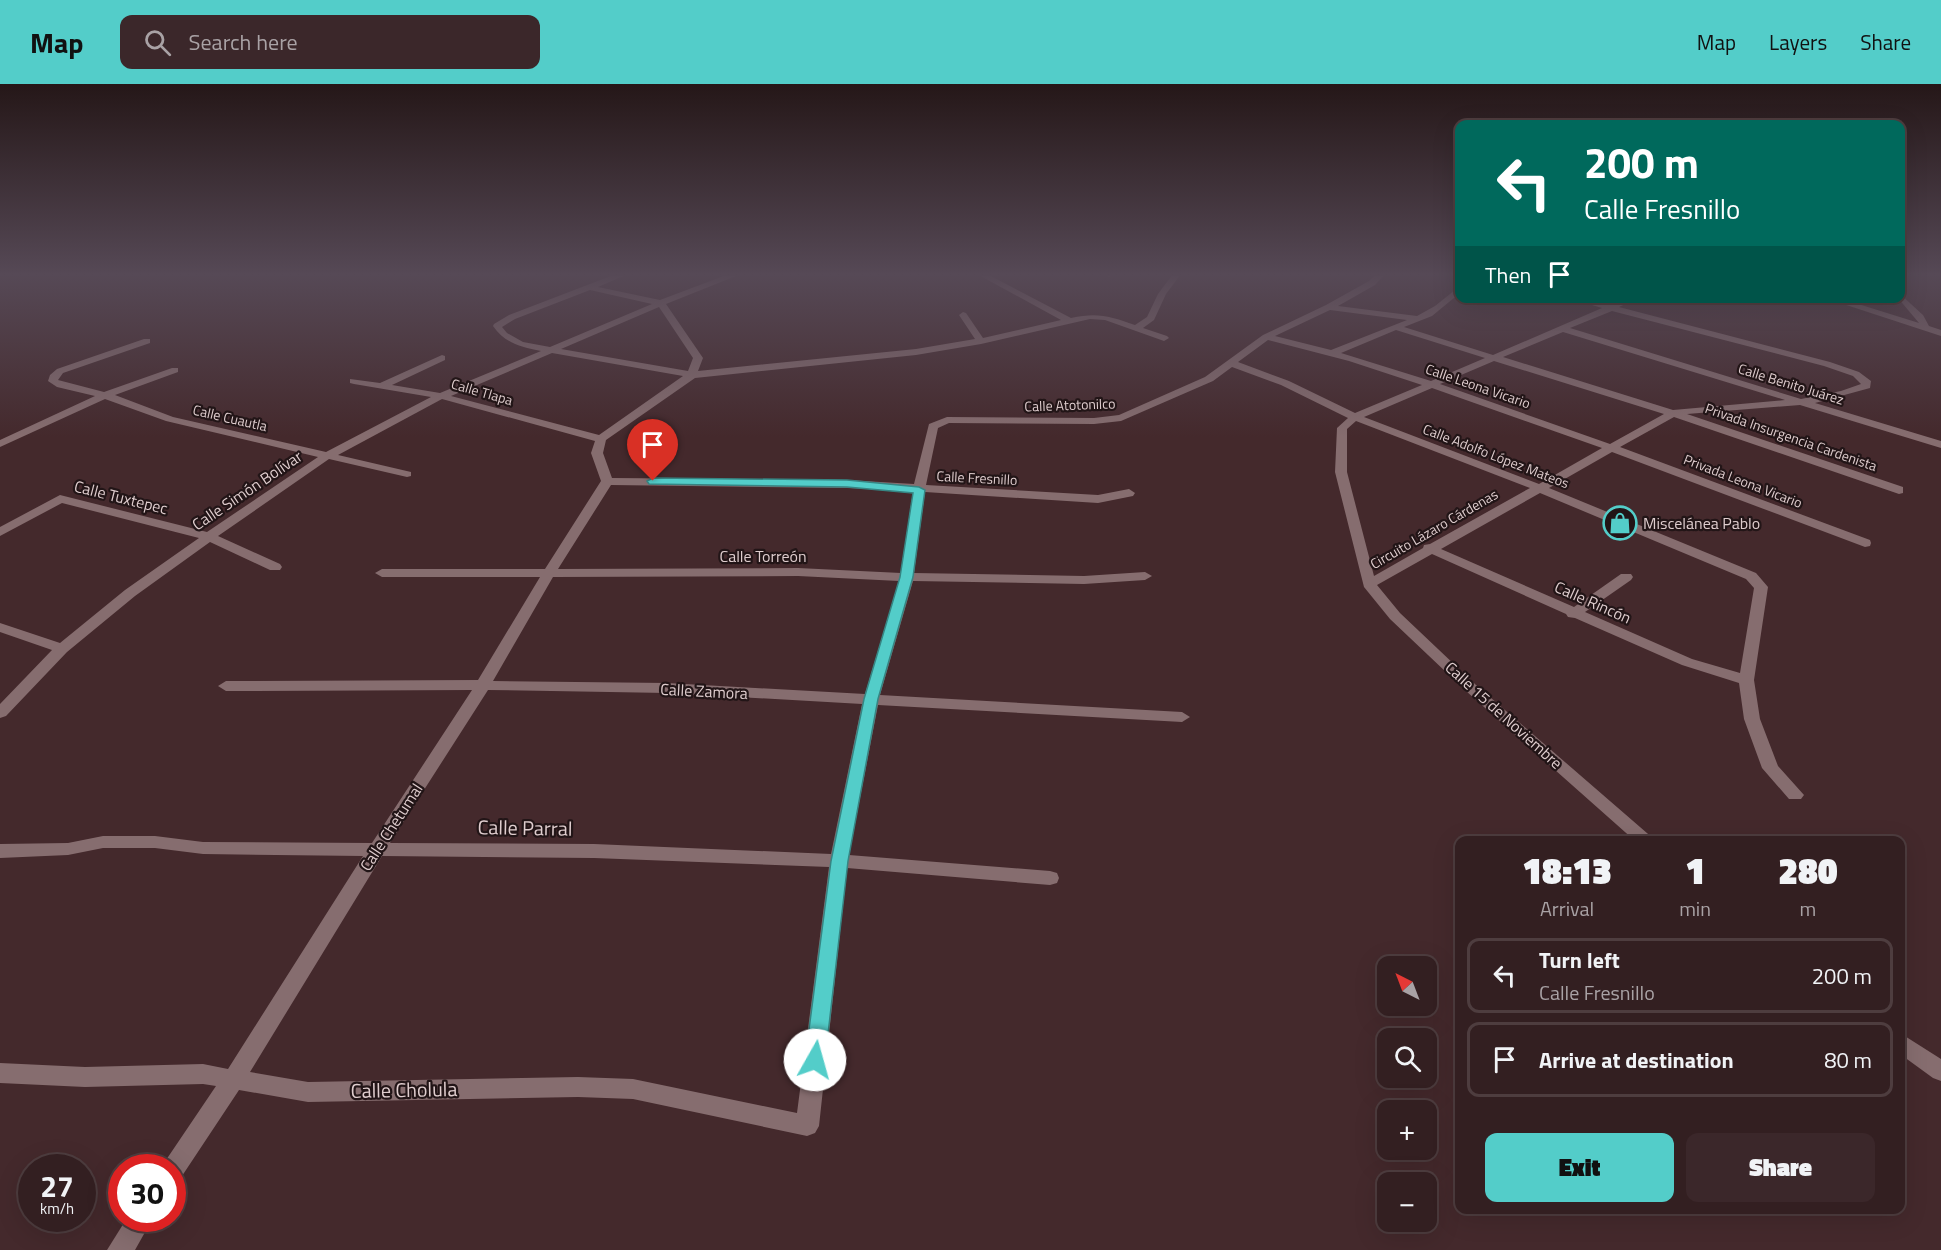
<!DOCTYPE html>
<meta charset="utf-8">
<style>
:root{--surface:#331f21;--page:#3b272a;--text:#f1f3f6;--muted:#a9a2a5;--line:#4e3d3f;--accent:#53cdc9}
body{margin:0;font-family:"Titillium Web",sans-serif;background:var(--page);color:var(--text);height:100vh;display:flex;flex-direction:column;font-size:22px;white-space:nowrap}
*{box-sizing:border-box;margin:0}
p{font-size:20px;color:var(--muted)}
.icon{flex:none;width:33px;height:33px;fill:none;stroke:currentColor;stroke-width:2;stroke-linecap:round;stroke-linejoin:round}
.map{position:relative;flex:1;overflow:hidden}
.side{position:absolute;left:1455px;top:752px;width:450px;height:378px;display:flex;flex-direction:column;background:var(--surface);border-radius:12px;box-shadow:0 6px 24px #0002,0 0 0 2px var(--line)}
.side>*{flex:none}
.top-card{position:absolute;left:1455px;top:36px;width:450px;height:183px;border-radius:12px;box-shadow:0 6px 24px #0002,0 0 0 2px var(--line);background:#00695c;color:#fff;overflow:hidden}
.needle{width:39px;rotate:318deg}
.controls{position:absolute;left:1377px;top:872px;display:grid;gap:12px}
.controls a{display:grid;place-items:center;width:60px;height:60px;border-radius:12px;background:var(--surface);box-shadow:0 6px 24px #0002,0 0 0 2px var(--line);font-size:30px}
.speed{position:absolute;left:18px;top:1070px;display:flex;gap:12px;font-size:30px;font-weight:700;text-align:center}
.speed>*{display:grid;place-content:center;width:78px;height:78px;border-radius:50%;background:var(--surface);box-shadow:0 6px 24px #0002,0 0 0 2px var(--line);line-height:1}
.speed small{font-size:15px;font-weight:400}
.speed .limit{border:9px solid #d22;background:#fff;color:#111}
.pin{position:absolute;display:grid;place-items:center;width:51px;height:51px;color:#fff;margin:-62px -26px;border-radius:50% 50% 50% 0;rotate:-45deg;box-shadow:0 0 6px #0007}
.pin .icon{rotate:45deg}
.me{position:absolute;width:66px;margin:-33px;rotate:7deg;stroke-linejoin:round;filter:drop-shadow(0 0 4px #0008)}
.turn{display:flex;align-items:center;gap:21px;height:126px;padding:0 30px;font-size:27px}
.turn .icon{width:78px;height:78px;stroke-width:2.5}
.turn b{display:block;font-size:42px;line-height:51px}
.then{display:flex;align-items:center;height:57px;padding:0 30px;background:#0003;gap:12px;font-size:22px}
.eta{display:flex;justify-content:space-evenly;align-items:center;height:102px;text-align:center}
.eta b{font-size:36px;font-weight:800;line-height:42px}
.button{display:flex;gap:12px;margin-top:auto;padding:12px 30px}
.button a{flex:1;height:69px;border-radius:12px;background:var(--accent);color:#111;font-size:24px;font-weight:800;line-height:69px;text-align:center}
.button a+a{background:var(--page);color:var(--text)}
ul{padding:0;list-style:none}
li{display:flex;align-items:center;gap:18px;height:75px;margin:0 12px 9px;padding:0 18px;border:3px solid var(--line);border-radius:12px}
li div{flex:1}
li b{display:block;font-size:22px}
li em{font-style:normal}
header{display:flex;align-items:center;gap:36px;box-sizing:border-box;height:84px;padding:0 30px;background:var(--accent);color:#111}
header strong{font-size:28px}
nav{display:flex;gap:33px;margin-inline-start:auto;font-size:21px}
.search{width:420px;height:54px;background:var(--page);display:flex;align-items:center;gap:15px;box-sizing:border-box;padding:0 21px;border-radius:12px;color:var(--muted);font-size:22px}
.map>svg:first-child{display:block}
</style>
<header>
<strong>Map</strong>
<div class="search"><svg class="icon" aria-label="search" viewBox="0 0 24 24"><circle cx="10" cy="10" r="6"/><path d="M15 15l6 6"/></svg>Search here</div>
<nav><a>Map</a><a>Layers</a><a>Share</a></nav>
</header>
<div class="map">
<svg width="1941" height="1166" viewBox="0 0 1941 1166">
<rect width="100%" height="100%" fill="#44292c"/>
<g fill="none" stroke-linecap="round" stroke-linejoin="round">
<path fill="#866d6f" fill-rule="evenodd" d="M 616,190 L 628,190 L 598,203 L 660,216 L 729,190 L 741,190 L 666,220 L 703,274 L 698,287 L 916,265 L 975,255 L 959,231 L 963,228 L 966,229 L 983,254 L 1061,236 L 977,190 L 987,190 L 1071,234 C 1097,228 1110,232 1135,241 L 1147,233 L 1158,210 L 1173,190 L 1181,190 L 1166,210 L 1154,236 L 1143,244 L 1167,252 L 1169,254 L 1164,257 L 1105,236 L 1090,235 L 981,260 L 916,271 L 695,294 L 606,356 L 603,369 L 612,394 L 847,396 L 914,400 L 929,340 L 947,333 L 1094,334 L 1119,331 L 1205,293 L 1263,251 L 1326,221 L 1369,197 L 1376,190 L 1385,190 L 1375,201 L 1338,222 L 1417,232 L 1435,222 L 1460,202 L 1460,209 L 1432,232 L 1404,243 L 1493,271 L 1602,224 L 1569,214 C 1584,214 1596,220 1609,221 C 1617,221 1626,214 1638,214 L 1619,223 L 1830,278 L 1859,288 L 1871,297 L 1870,304 L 1815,319 L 1941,357 L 1941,364 L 1800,321 L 1687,330 L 1903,403 L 1903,409 L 1899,410 L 1674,333 L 1620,363 L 1870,456 L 1871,459 L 1870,462 L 1865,463 L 1612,368 L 1549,404 L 1756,489 L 1768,503 L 1754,596 L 1760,635 L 1778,682 L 1804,711 L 1801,715 L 1789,715 L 1762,684 L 1744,635 L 1739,599 L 1682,581 L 1575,534 L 1568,533 L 1566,530 L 1432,470 L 1377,501 L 1400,529 L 1476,601 L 1655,756 L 1634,756 L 1466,607 L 1390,535 L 1364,503 L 1335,388 L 1337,344 L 1348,334 L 1281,301 L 1232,283 L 1213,297 L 1121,337 L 1094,340 L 949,339 L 938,344 L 926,401 L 1098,411 L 1129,405 L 1135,409 L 1133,412 L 1098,419 L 925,408 L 914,489 L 1084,492 L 1145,488 L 1152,492 L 1145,496 L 1084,500 L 913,497 L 880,611 L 1182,628 L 1190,633 L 1182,638 L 878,621 L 849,771 L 1050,787 L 1057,789 L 1059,794 L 1057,799 L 1050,801 L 847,784 L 819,1042 L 815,1049 L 807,1052 L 633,1015 L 578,1013 L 308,1018 L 239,1006 L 180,1095 L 172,1098 L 172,1083 L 162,1083 L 164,1079 L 216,1002 L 203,1000 L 85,1003 L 0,999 L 0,979 L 85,983 L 203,980 L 228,985 L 363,772 L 203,770 L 155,764 L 103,764 L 68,771 L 0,774 L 0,760 L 68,759 L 103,752 L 155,752 L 203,758 L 372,759 L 472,606 L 226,607 L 218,602 L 226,597 L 478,596 L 540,493 L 382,493 L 375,489 L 382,485 L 545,485 L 601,397 L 591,369 L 595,357 L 442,315 L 338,371 L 411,388 L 411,392 L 407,393 L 329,375 L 218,452 L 280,480 L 282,483 L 280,486 L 270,486 L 210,458 L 135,512 L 67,568 L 6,632 L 0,634 L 0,620 L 52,566 L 0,548 L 0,539 L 60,559 L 125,506 L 199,454 L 62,419 L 0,452 L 0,443 L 60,411 L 207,448 L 318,373 L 166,337 L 105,315 L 0,363 L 0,356 L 95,312 L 57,303 L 48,297 L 50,291 L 57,285 L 144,255 L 150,255 L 150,259 L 63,289 L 58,296 L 104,308 L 172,284 L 178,284 L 178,288 L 115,311 L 173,333 L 326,368 L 431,313 L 354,300 L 350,299 L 350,295 L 380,299 L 442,271 L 445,272 L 445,276 L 392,301 L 440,309 L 541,267 C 520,263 505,259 493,242 L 494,240 L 509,231 ZM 590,206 L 652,220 L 550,263 L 523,258 L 507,249 L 502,243 L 515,235 ZM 659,223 L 693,274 L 688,287 L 561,265 ZM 1330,226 L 1407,236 L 1331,266 L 1275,252 ZM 1612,227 L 1824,282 L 1853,292 L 1861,300 L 1841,307 L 1801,315 L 1570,244 ZM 1396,246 L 1485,274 L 1431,297 L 1341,269 ZM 1563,248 L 1785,316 L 1673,326 L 1503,273 ZM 1268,256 L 1349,277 L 1422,301 L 1355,329 L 1289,297 L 1238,278 ZM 552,269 L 683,292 L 599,351 L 451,312 ZM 1494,277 L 1664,330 L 1610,360 L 1440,300 ZM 1432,304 L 1602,364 L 1539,400 L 1364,333 ZM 1356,337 L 1530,404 L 1430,460 L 1424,461 L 1423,464 L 1374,492 L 1347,388 L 1347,345 ZM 611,401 L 847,404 L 913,407 L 901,489 L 798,484 L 558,485 ZM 1540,409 L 1746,495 L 1754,504 L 1740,589 L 1692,575 L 1585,528 L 1631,496 L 1633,493 L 1631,490 L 1621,490 L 1574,523 L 1441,465 ZM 798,492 L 899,497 L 865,610 L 667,599 L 493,597 L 553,493 ZM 488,606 L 667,609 L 862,620 L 831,770 L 594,760 L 390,759 ZM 382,772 L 594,774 L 829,783 L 797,1029 L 633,995 L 578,993 L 308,998 L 250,988 Z
M 1102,190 L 1112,190 L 1113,191 L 1109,193 Z
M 1900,210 L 1923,231 L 1929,242 L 1941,246 L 1941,252 L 1825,214 L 1839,214 L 1919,239 L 1898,214 L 1900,214 Z
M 1900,949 L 1941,975 L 1941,997 L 1933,994 L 1900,970 Z
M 127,1134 L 153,1134 L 135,1166 L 107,1166 Z"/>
</g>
<linearGradient id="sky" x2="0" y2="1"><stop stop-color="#251718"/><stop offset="0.54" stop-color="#564956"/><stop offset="1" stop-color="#564956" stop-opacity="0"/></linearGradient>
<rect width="1941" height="353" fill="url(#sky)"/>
<path fill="#53cdc9" stroke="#368583" stroke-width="1.5" d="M 653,394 L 847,396 L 919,403 L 925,406 L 913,493 L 878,615 L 848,777 L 825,976 L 822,982 L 815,984 L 808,982 L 805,976 L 831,777 L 864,615 L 900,493 L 913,409 L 847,403 L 649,400 L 647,397 Z"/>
<defs>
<symbol id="shop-ring" viewBox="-11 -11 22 22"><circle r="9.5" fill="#221517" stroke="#53cdc9" stroke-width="1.5"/><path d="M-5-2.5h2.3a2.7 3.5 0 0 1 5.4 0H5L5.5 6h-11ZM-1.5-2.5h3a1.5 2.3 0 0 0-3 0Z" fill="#53cdc9"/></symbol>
</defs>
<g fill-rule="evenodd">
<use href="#shop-ring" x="1601" y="420" width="38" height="38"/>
</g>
<g text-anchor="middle" stroke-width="4.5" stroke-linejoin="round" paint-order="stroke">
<g font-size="14" fill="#dfcdce" stroke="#221517">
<text transform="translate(1791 300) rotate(17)" y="5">Calle Benito Juárez</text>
<text transform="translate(1478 302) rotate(19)" y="5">Calle Leona Vicario</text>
<text transform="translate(482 308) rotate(16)" y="5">Calle Tlapa</text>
<text transform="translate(1070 321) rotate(-2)" y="5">Calle Atotonilco</text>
<text transform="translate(230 334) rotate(13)" y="5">Calle Cuautla</text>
<text transform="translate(1791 353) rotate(19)" y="5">Privada Insurgencia Cardenista</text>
<text transform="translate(1496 372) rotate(21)" y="5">Calle Adolfo López Mateos</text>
<text transform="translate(977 394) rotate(3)" y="5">Calle Fresnillo</text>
<text transform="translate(1743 397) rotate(21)" y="5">Privada Leona Vicario</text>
<text transform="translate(1434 445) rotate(-30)" y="5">Circuito Lázaro Cárdenas</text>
</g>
<g font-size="16" fill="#dfcdce" stroke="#221517">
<text transform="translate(247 406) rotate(-34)" y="6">Calle Simón Bolívar</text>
<text transform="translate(121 413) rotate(14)" y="6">Calle Tuxtepec</text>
<text x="763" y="478">Calle Torreón</text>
<text transform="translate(1593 518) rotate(24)" y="6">Calle Rincón</text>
<text transform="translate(704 607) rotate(3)" y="6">Calle Zamora</text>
<text transform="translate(1504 631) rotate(42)" y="6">Calle 15 de Noviembre</text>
<text transform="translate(391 743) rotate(-57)" y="6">Calle Chetumal</text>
</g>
<g font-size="16" fill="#dfcdce" stroke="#221517" text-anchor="start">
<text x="1643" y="445">Miscelánea Pablo</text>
</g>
<g font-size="20" fill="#dfcdce" stroke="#221517">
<text transform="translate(525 744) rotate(1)" y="7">Calle Parral</text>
<text transform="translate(404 1006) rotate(-1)" y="7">Calle Cholula</text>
</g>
</g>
</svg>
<div class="controls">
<a><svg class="needle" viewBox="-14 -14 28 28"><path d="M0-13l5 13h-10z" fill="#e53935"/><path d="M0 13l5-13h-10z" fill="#a9a2a5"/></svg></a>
<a><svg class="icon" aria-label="search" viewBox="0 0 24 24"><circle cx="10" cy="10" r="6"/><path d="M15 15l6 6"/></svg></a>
<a>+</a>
<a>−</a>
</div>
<div class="speed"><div>27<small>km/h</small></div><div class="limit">30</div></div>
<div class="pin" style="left:653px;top:397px;background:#d93025"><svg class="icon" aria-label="arrive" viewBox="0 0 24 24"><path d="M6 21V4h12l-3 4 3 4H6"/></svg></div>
<svg class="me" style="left:815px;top:976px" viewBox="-20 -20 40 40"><circle r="19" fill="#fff"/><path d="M0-13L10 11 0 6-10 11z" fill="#53cdc9"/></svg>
<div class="top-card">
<div class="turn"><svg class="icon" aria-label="left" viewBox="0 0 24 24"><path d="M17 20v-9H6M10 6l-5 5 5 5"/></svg><div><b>200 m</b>Calle Fresnillo</div></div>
<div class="then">Then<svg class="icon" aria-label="arrive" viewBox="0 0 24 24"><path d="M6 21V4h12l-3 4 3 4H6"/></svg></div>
</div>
<section class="side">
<div class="eta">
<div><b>18:13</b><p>Arrival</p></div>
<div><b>1</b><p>min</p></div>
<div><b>280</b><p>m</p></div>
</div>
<ul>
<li><svg class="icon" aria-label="left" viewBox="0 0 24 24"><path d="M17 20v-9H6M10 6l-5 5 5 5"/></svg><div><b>Turn left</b><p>Calle Fresnillo</p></div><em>200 m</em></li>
<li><svg class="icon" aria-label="arrive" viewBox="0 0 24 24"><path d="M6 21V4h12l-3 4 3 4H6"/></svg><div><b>Arrive at destination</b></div><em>80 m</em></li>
</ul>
<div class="button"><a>Exit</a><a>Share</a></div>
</section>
</div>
